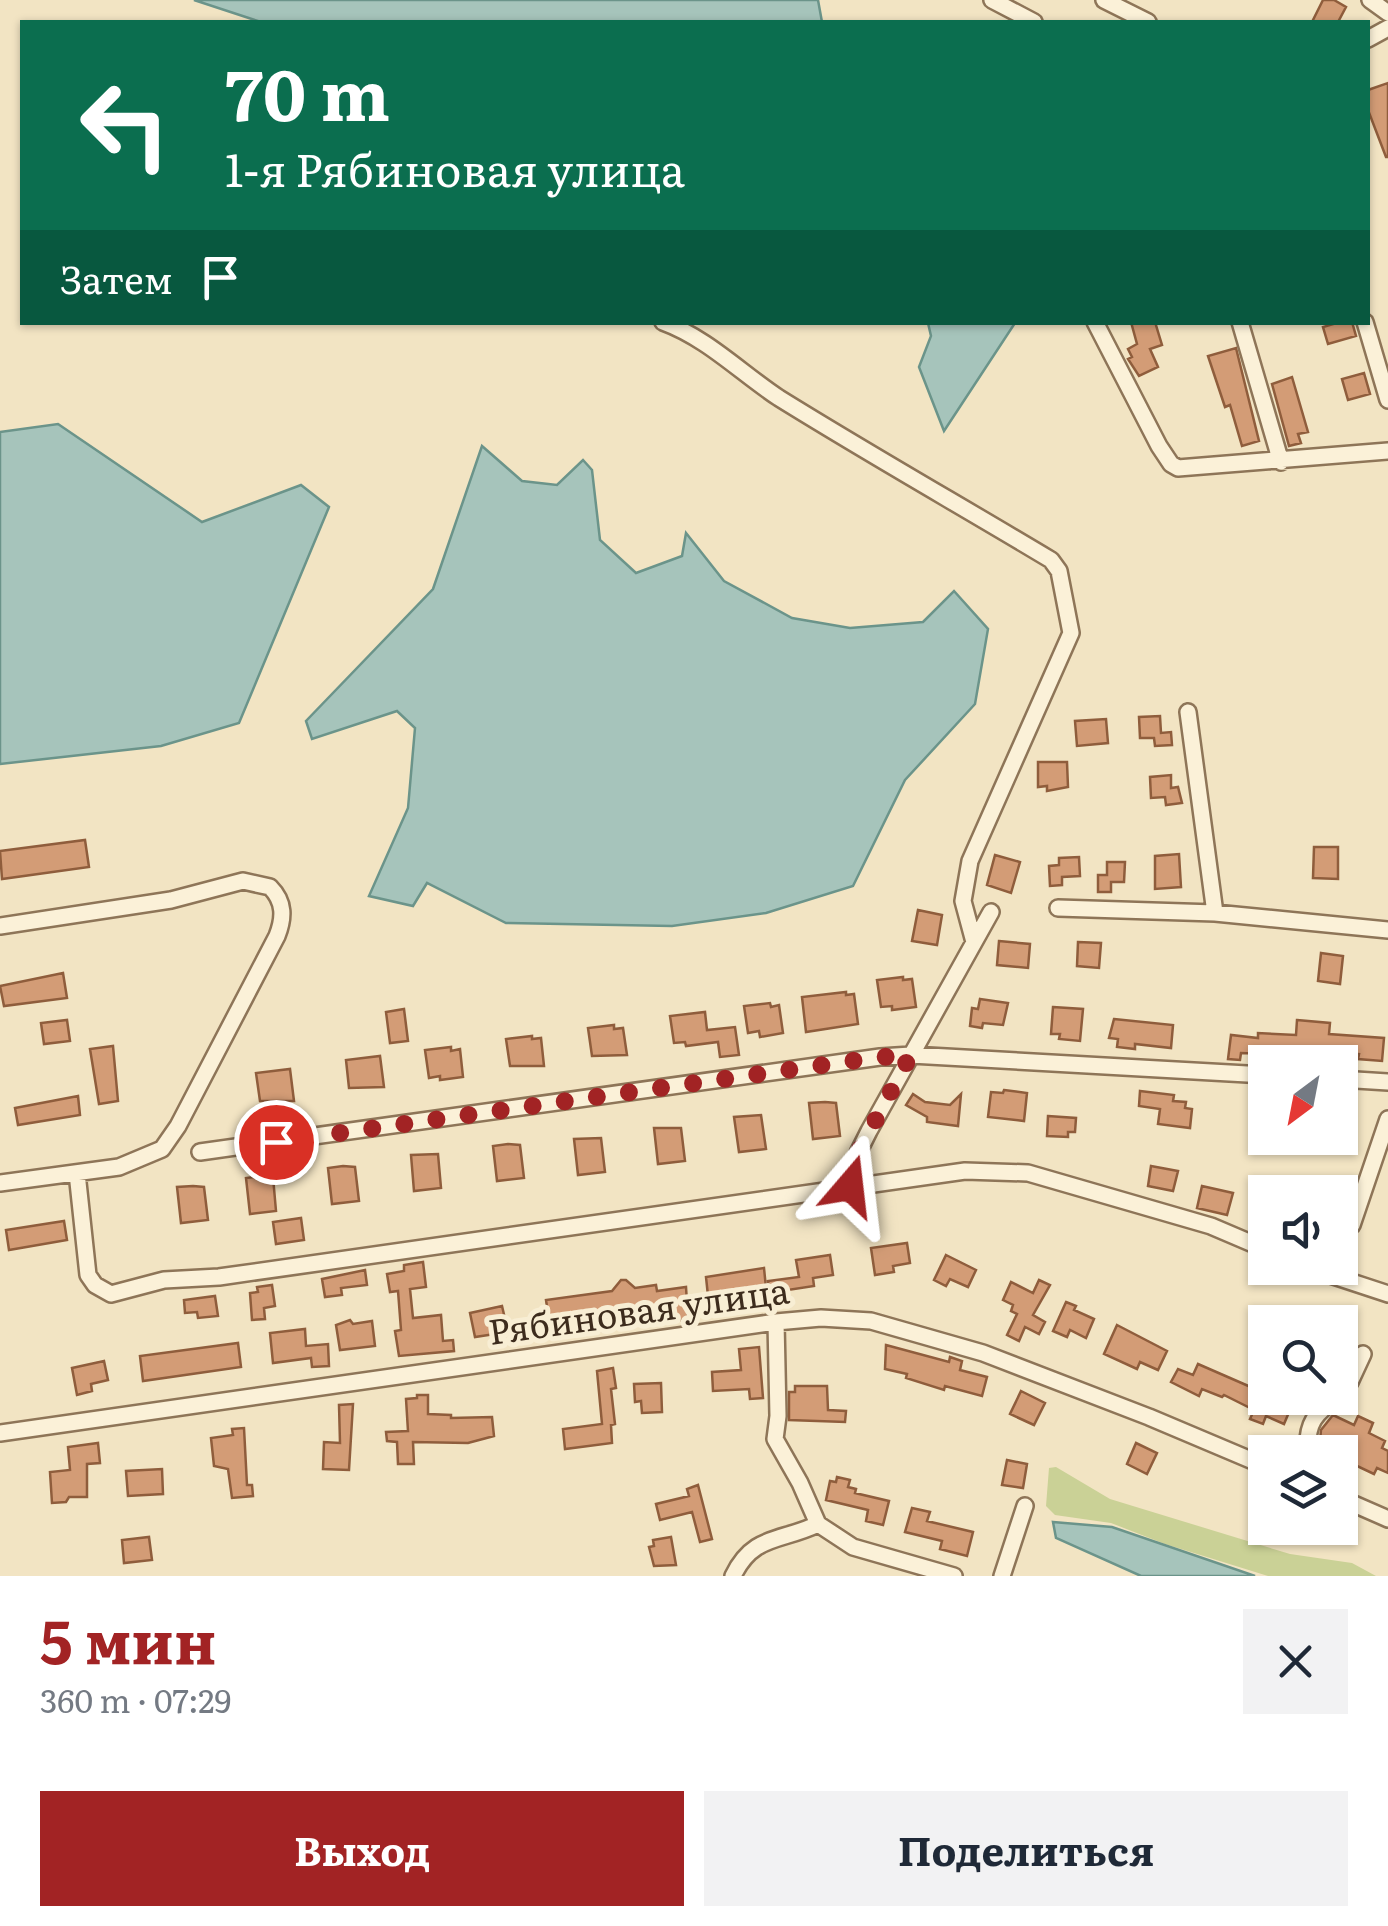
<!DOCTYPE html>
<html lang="ru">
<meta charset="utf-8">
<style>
:root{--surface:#fff;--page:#f2f2f3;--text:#1f2937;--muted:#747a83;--accent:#a22324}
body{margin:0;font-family:Literata,serif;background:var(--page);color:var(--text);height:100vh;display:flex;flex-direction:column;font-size:38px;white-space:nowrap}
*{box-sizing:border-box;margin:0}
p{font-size:32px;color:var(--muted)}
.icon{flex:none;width:55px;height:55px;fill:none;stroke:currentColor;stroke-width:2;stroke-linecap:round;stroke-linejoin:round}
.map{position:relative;height:1576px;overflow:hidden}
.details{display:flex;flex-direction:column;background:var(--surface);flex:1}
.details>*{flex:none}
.guide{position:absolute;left:20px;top:20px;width:1350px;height:305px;border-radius:0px;box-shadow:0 2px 8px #0004;background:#0b6e4f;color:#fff;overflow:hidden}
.needle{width:65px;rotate:212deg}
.tools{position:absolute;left:1248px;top:1045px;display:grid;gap:20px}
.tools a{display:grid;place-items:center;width:110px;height:110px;border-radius:0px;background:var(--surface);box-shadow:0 2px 8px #0004;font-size:50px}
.pin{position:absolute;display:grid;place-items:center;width:85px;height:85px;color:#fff;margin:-42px;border:5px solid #fff;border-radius:50%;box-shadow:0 2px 10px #0007}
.me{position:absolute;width:110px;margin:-55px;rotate:17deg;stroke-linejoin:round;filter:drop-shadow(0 0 8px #0008)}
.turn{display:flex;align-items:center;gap:35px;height:210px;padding:0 40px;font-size:45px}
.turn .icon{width:130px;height:130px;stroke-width:2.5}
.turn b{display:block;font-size:70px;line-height:85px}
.then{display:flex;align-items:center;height:95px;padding:0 40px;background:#0003;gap:20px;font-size:38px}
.round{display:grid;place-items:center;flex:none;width:105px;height:105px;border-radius:0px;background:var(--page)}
.overview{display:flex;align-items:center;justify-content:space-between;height:170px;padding:0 40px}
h1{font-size:60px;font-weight:700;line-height:75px;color:var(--accent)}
.action{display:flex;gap:20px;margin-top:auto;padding:20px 40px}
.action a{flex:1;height:115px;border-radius:0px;background:var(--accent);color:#fff;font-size:40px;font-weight:700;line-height:115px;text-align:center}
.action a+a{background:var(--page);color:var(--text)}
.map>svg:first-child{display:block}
</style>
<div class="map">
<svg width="1388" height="1576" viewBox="0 0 1388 1576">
<rect width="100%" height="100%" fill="#f2e4c3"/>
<path fill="#cad196" d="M 1056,1467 L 1110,1499 L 1290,1554 L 1352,1563 L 1376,1576 L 1268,1576 L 1165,1544 L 1111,1523 L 1055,1515 L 1046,1506 L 1049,1468 Z"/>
<path fill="#a6c4bb" stroke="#6b948a" stroke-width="2.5" d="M 194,0 L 818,0 L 822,22 L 261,22 Z
M 928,323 L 1015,323 L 944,431 L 919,367 L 931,336 Z
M 58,424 L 202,522 L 301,485 L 329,507 L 239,723 L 161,746 L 0,764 L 0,432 Z
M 482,446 L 522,481 L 557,485 L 583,460 L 592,470 L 600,540 L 636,573 L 682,556 L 686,533 L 724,581 L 792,618 L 850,628 L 923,622 L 954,591 L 988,629 L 975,704 L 905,780 L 853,886 L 766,913 L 672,926 L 506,923 L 427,883 L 413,906 L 369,896 L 408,808 L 415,728 L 397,711 L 312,739 L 306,721 L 433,589 Z
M 1053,1522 L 1112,1527 L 1255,1576 L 1141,1576 L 1056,1538 Z"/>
<path fill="#d39c76" stroke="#8f5d3c" stroke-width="2.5" d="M 1323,0 L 1334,0 L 1346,7 L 1338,22 L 1312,22 Z
M 1388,83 L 1388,157 L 1386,157 L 1368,110 L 1368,90 Z
M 1131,322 L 1155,322 L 1162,345 L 1150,349 L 1158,367 L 1139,376 L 1128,359 L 1132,357 L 1128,349 L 1137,344 Z
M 1340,322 L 1352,322 L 1356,336 L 1328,344 L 1323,327 Z
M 1236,348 L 1259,441 L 1242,446 L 1230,405 L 1225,407 L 1208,356 Z
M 1364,373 L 1370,394 L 1348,400 L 1342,379 Z
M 1292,377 L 1308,432 L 1298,434 L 1301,443 L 1289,446 L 1272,384 Z
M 1160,716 L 1161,733 L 1171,732 L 1172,745 L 1155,746 L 1154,738 L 1140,738 L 1139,717 Z
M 1106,719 L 1108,743 L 1077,746 L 1075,721 Z
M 1038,762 L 1067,762 L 1068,787 L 1047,791 L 1047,786 L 1038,787 Z
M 1171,775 L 1171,788 L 1178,787 L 1182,803 L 1166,805 L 1165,797 L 1151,798 L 1150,777 Z
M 85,840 L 89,867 L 2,879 L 0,851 Z
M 1314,847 L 1338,847 L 1338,879 L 1313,878 Z
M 1179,854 L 1181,887 L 1155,889 L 1155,856 Z
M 995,855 L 1020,862 L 1011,893 L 987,885 Z
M 1079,857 L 1080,876 L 1062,877 L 1062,885 L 1050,886 L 1049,866 L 1059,865 L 1059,858 Z
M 1107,862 L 1125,862 L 1124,882 L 1111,882 L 1111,892 L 1098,892 L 1098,875 L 1107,875 Z
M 918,910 L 942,915 L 937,945 L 912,941 Z
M 999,941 L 1030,944 L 1028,968 L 997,965 Z
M 1078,942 L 1101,943 L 1099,968 L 1077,966 Z
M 1321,953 L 1343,956 L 1340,984 L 1318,981 Z
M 63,973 L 67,998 L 4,1006 L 0,986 Z
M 903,977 L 903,980 L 912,979 L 916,1007 L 892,1010 L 892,1006 L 881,1007 L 877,980 Z
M 846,992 L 846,995 L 854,994 L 858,1024 L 806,1032 L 802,997 Z
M 980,999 L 1008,1003 L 1003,1025 L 983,1023 L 982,1028 L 970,1026 L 972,1008 L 978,1009 Z
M 770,1003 L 771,1007 L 779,1005 L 783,1033 L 760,1037 L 759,1031 L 748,1033 L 744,1006 Z
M 1053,1007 L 1083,1009 L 1080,1041 L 1059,1039 L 1060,1034 L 1051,1034 Z
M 404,1009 L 408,1041 L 390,1043 L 386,1012 Z
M 705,1012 L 707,1030 L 735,1027 L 739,1055 L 720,1057 L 718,1042 L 686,1046 L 685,1042 L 674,1043 L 670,1016 Z
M 1114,1019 L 1173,1025 L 1171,1048 L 1135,1044 L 1135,1049 L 1117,1047 L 1118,1039 L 1109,1038 Z
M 67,1020 L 70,1041 L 44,1044 L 41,1023 Z
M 1297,1020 L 1330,1023 L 1329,1034 L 1384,1038 L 1382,1061 L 1358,1059 L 1359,1054 L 1328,1051 L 1327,1056 L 1284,1052 L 1283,1061 L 1266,1060 L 1266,1054 L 1241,1053 L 1240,1060 L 1228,1059 L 1231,1035 L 1258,1038 L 1258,1033 L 1296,1035 Z
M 614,1025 L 614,1029 L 623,1028 L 627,1055 L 592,1056 L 588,1028 Z
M 532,1036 L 532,1039 L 541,1038 L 544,1066 L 510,1066 L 506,1039 Z
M 113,1046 L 118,1101 L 99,1104 L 90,1049 Z
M 451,1047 L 451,1051 L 460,1049 L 463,1077 L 440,1080 L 440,1076 L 429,1078 L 425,1050 Z
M 380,1056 L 384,1087 L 349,1088 L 346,1060 Z
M 290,1069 L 294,1101 L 260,1101 L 256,1073 Z
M 1004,1090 L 1027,1093 L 1024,1121 L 988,1117 L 991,1092 L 1003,1093 Z
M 1140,1091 L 1174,1095 L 1173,1101 L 1186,1102 L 1185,1108 L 1192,1109 L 1190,1128 L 1158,1124 L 1160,1109 L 1139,1106 Z
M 913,1094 L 925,1102 L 950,1105 L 961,1094 L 958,1126 L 927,1122 L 927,1117 L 906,1105 Z
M 78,1096 L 80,1115 L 18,1125 L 15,1108 Z
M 825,1102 L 836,1103 L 840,1136 L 813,1139 L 809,1103 Z
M 761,1115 L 766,1149 L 739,1152 L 734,1117 Z
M 1048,1116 L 1076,1118 L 1075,1132 L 1068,1132 L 1068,1137 L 1047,1136 Z
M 654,1128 L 681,1128 L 685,1161 L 658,1164 Z
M 601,1138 L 605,1172 L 578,1175 L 574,1139 Z
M 508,1144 L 520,1145 L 524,1178 L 497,1181 L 493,1146 Z
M 438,1154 L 441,1188 L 414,1191 L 411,1155 Z
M 343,1166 L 355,1167 L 359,1201 L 332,1204 L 328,1168 Z
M 1151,1166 L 1178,1171 L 1173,1191 L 1148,1186 Z
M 261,1176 L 273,1177 L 276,1211 L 250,1214 L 246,1178 Z
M 193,1186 L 204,1187 L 208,1220 L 181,1223 L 177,1187 Z
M 1202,1186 L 1233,1193 L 1227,1215 L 1197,1208 Z
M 301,1218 L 304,1240 L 276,1244 L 273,1222 Z
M 64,1221 L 67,1240 L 9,1250 L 6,1230 Z
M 907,1243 L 910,1263 L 893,1266 L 894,1272 L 875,1275 L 871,1248 Z
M 830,1255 L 833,1275 L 813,1278 L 814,1286 L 781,1291 L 783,1304 L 771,1305 L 768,1281 L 799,1277 L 796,1260 Z
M 946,1255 L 976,1270 L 968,1287 L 950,1279 L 946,1286 L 934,1280 Z
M 423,1262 L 426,1287 L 410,1289 L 413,1318 L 441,1315 L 443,1341 L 453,1340 L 454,1351 L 399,1356 L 395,1331 L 401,1330 L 398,1291 L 390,1292 L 387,1274 L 404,1271 L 404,1265 Z
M 764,1268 L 766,1288 L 708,1296 L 706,1277 Z
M 365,1270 L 367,1285 L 341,1288 L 342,1295 L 325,1297 L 322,1279 Z
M 621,1280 L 626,1280 L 635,1288 L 656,1285 L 657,1291 L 686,1287 L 688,1319 L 675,1321 L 673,1307 L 605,1318 L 607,1330 L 596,1332 L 593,1313 L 564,1317 L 565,1325 L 550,1327 L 546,1300 L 612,1291 Z
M 1039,1280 L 1050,1285 L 1033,1315 L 1045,1322 L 1039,1334 L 1025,1327 L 1019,1341 L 1007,1335 L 1017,1314 L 1011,1311 L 1013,1305 L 1003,1300 L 1011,1282 L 1033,1293 Z
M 272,1285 L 275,1306 L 264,1308 L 265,1319 L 252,1320 L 250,1293 L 258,1292 L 257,1287 Z
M 215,1296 L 218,1316 L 198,1318 L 197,1312 L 185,1313 L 184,1300 Z
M 1066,1302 L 1076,1306 L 1074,1310 L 1094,1319 L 1086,1338 L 1070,1330 L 1067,1337 L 1053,1331 Z
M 502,1306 L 506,1323 L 493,1326 L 495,1334 L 475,1337 L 470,1313 Z
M 350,1320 L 353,1324 L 372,1321 L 375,1346 L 340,1350 L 336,1325 Z
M 1117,1325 L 1167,1351 L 1158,1370 L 1140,1362 L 1137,1369 L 1104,1354 Z
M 305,1329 L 306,1346 L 328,1344 L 329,1366 L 312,1367 L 311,1358 L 273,1363 L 270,1333 Z
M 238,1343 L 241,1367 L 143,1381 L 140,1356 Z
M 886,1345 L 949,1362 L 950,1357 L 962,1361 L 960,1370 L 987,1377 L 982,1396 L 945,1386 L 944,1390 L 906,1378 L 907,1374 L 885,1369 Z
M 759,1347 L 763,1398 L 750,1399 L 749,1389 L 713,1391 L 712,1372 L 741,1370 L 739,1349 Z
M 104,1361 L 108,1380 L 91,1384 L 92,1391 L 77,1395 L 72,1368 Z
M 1198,1364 L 1253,1388 L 1265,1394 L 1265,1398 L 1292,1405 L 1284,1424 L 1266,1416 L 1263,1424 L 1250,1419 L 1254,1410 L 1224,1395 L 1222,1397 L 1202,1389 L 1199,1396 L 1171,1382 L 1178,1369 L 1193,1375 Z
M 613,1368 L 616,1388 L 611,1389 L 615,1424 L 611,1425 L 612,1443 L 565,1449 L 563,1429 L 602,1424 L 597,1371 Z
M 661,1383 L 662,1412 L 642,1413 L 641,1401 L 635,1402 L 634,1384 Z
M 795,1386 L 827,1386 L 828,1410 L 846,1411 L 845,1422 L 789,1420 L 789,1392 L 795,1392 Z
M 1021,1391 L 1045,1403 L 1034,1425 L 1010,1414 Z
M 417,1395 L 428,1395 L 428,1414 L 451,1415 L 451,1418 L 492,1417 L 494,1436 L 468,1443 L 413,1442 L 414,1464 L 398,1464 L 397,1442 L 387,1441 L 386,1432 L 408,1431 L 406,1399 L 417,1398 Z
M 353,1404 L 349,1470 L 323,1469 L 324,1442 L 340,1443 L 339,1405 Z
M 1333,1415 L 1354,1425 L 1358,1416 L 1373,1423 L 1369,1433 L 1385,1441 L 1382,1448 L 1388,1451 L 1388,1473 L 1377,1468 L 1374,1474 L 1340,1458 L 1340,1452 L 1319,1452 L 1321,1430 Z
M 244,1428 L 247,1485 L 252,1485 L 253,1496 L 232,1498 L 228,1469 L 214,1466 L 211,1438 L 233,1435 L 232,1429 Z
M 98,1443 L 100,1463 L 87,1464 L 87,1497 L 69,1497 L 66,1502 L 52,1503 L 50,1472 L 70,1470 L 68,1447 Z
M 1136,1443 L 1157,1453 L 1147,1474 L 1127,1464 Z
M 1007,1460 L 1027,1464 L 1023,1488 L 1002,1485 Z
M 162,1469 L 163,1494 L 128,1496 L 126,1471 Z
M 837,1477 L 850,1480 L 848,1487 L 856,1489 L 855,1493 L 889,1501 L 883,1525 L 866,1521 L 868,1510 L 826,1500 L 830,1481 L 836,1482 Z
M 698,1485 L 712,1539 L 700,1542 L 692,1512 L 660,1520 L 656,1504 L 689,1496 L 687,1489 Z
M 912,1508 L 930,1512 L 927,1521 L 973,1532 L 967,1556 L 940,1549 L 942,1541 L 905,1532 Z
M 149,1537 L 152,1560 L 124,1563 L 122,1540 Z
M 671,1537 L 676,1565 L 654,1566 L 649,1547 L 654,1546 L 653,1540 Z"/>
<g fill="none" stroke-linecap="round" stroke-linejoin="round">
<defs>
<path id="minor" d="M 992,0 L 1034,22
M 1104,0 L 1148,22
M 1370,0 L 1388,13
M 1368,39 L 1388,28
M 663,322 C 707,338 741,373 779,398 C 869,454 961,506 1051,560 L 1059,571 L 1071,633 L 970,861 L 963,901 L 974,942
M 1095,322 L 1159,446 L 1171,464 L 1178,468 L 1388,451
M 1240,322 L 1281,462
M 1365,322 L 1388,400
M 1188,712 L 1215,913
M 1058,908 L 1215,913 L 1388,930
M 0,926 L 171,900 L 243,881 L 270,887 C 285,902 284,918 277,936 L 178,1126 L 162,1149 L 119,1167 L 0,1183
M 1340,1079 L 1388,1082
M 200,1152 L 880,1057 L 911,1055 L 1265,1075
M 77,1173 L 88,1275 L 95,1285 L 111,1294 L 164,1280 L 219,1277 L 965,1171 L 1028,1173 L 1211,1226 L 1265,1249
M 850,1186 L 858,1153 L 869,1131 L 991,912
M 1352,1225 L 1388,1119
M 1309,1268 L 1388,1294
M 776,1322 L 778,1416 L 775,1439 L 800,1483 L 818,1524 L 853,1547 L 954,1576
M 1340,1395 L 1350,1382 L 1363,1354
M 0,1433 L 776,1322 L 821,1318 L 871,1321 L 983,1353 L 1149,1417 L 1265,1466
M 1308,1452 C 1306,1424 1315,1412 1338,1398
M 1340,1498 L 1388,1519
M 733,1576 C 753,1534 781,1542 818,1524
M 1002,1576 L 1025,1506"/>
</defs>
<use href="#minor" stroke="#8e7558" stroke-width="20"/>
<use href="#minor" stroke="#fbf1d8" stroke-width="15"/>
</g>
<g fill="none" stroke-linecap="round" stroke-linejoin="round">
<path stroke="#a22324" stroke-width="18" stroke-dasharray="0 32.4" d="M 276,1142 L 880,1057 L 910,1056 L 858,1153 L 850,1186"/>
</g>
<g text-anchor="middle" stroke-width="10" stroke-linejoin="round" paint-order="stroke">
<g font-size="35" fill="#3d2c1d" stroke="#f8eed4">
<text transform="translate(639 1312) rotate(-8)" y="12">Рябиновая улица</text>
</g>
</g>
</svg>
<div class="tools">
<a><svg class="needle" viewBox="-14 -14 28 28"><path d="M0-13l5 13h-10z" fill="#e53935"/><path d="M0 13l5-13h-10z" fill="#747a83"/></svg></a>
<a><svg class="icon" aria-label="sound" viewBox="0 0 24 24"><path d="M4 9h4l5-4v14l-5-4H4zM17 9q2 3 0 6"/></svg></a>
<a><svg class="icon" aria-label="search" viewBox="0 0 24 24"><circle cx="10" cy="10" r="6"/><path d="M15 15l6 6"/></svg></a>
<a><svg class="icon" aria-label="layers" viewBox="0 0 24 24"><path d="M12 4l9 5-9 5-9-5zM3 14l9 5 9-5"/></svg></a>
</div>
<div class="pin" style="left:276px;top:1142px;background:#d93025"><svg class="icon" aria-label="arrive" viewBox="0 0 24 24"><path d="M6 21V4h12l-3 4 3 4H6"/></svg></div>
<svg class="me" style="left:850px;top:1186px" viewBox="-20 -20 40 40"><path d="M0-17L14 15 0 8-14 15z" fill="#a22324" stroke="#fff" stroke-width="4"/></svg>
<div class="guide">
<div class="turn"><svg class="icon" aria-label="left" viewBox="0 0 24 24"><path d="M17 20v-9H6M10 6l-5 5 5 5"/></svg><div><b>70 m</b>1-я Рябиновая улица</div></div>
<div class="then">Затем<svg class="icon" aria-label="arrive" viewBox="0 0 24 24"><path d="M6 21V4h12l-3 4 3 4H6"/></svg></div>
</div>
</div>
<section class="details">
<div class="overview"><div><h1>5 мин</h1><p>360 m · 07:29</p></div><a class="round"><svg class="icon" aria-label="close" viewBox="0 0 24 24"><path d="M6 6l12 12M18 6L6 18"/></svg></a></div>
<div class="action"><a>Выход</a><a>Поделиться</a></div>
</section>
